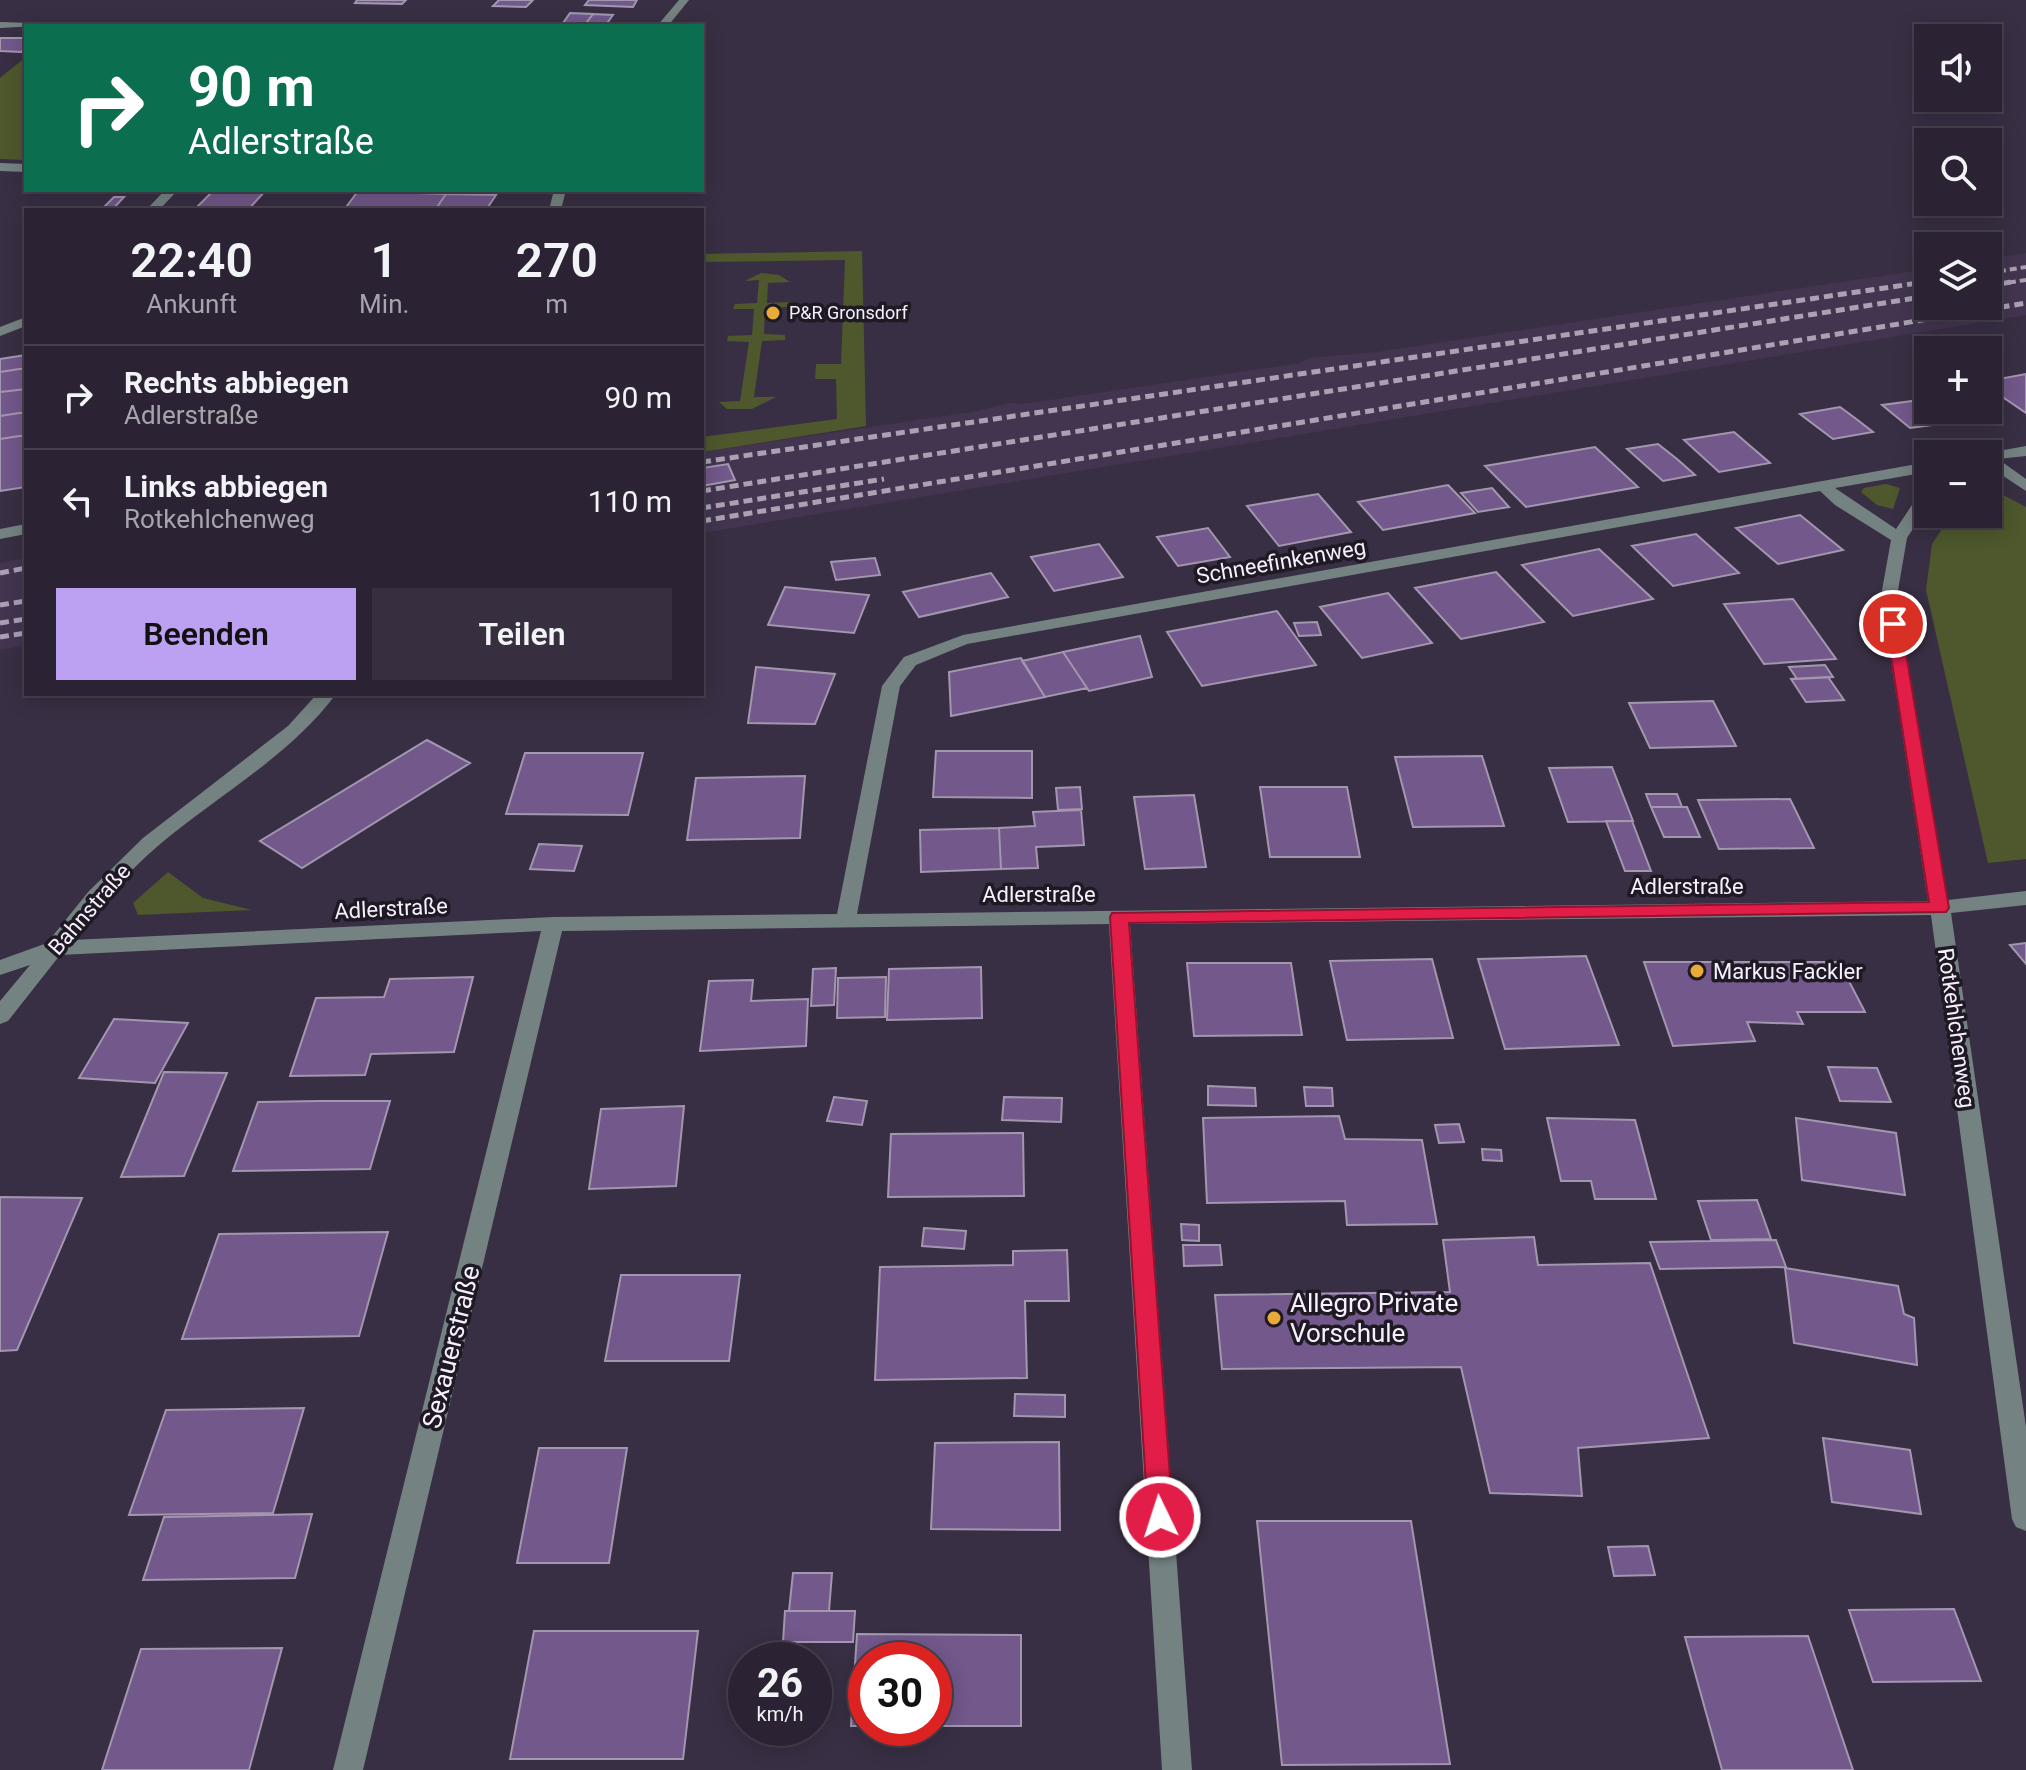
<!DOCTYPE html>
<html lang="de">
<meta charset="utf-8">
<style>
:root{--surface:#2b2333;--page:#372f3f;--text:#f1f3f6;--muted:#a6a4ac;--line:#47404e;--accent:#bca0f2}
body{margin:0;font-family:Roboto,sans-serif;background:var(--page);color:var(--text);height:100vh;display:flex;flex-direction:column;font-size:30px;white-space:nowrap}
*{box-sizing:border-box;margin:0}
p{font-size:26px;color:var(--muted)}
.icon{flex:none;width:44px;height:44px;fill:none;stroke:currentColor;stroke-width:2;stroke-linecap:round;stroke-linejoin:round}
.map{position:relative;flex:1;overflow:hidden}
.panel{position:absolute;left:24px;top:208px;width:680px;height:488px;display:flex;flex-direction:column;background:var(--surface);border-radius:0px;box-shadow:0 4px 20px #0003,0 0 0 2px var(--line)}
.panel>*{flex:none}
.guide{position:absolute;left:24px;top:24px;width:680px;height:168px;border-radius:0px;box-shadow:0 4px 20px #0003,0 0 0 2px var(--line);background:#0b6e4f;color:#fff;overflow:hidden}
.controls{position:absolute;left:1914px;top:24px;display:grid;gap:16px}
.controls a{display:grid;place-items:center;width:88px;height:88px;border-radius:0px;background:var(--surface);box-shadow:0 4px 20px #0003,0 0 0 2px var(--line);font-size:40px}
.speed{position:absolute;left:728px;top:1642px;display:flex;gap:16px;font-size:40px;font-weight:700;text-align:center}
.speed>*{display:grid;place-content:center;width:104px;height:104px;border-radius:50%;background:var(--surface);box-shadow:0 4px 20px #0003,0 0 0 2px var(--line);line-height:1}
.speed small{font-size:20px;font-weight:400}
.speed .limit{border:12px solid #d22;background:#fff;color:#111}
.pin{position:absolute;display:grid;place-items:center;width:68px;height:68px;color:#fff;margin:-34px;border:4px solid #fff;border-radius:50%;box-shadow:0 2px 8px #0007}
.me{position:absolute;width:88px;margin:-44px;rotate:356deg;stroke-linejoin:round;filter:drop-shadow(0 0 6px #0008)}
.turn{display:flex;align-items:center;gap:28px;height:168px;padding:0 32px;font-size:36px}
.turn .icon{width:104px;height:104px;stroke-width:2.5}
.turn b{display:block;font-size:56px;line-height:68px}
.eta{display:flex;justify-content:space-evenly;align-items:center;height:136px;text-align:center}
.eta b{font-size:48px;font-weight:600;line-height:56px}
.primary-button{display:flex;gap:16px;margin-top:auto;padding:16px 32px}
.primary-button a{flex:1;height:92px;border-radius:0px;background:var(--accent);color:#111;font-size:32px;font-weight:600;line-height:92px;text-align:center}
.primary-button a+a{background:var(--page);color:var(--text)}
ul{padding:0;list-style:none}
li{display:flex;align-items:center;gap:24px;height:104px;padding:0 32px;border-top:2px solid var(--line)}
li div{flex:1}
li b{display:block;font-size:30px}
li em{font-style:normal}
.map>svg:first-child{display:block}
</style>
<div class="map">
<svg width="2026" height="1770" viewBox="0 0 2026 1770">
<rect width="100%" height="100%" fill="#392f44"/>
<path fill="#433550" d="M 2026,253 L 2026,315 L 702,533 L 702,452 L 972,412 L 1011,403 L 1023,404 L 1301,363 L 1309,358 L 1377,352 L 1928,269 L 1928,306 L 1988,306 L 1988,259 Z
M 26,558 L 26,645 L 0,650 L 0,563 Z"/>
<path fill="#4e582c" d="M 26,57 L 26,160 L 0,159 L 0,78 Z
M 862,251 L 866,426 L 702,452 L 702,437 L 837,419 L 836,379 L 815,379 L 816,364 L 841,364 L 845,260 L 702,262 L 702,254 Z
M 761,273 L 779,275 L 790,282 L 768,283 L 767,303 L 789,302 L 789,307 L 765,308 L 764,334 L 785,335 L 785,340 L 762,341 L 754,397 L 776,397 L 752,409 L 727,409 L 719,402 L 740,401 L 749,342 L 727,341 L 728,336 L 752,335 L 754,309 L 733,309 L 735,304 L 757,303 L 759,280 L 745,281 Z
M 1886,484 L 1900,488 L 1893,509 L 1877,505 L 1861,492 L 1864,488 Z
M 1988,487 L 2026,507 L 2026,859 L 1988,863 L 1926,590 L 1932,544 L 1952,514 L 1988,514 Z
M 168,872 L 203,898 L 252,910 L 138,915 L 133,903 Z"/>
<path fill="#72588b" stroke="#a396af" stroke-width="2" d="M 357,0 L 406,0 L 402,4 L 355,3 Z
M 499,0 L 533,0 L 526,7 L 493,6 Z
M 589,0 L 637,0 L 633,7 L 585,5 Z
M 570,13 L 593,14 L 584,26 L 561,26 Z
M 593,14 L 613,15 L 605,26 L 584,26 Z
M 0,38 L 26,38 L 26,48 L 21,52 L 0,51 Z
M 214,190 L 266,190 L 248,210 L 194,210 Z
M 358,191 L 446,194 L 435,210 L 344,210 Z
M 446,194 L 496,195 L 486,210 L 435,210 Z
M 114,197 L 124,197 L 112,210 L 101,210 Z
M 26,355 L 26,368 L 0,372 L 0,359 Z
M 26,368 L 26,389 L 0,392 L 0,372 Z
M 2026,374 L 2026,413 L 1988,387 L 1988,381 Z
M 26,389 L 26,412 L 0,416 L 0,392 Z
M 1928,399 L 1928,410 L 1959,410 L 1971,420 L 1910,428 L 1882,405 Z
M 1840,407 L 1855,418 L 1873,432 L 1833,439 L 1800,414 Z
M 26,412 L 26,435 L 0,439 L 0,416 Z
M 1734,432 L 1770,463 L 1719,472 L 1684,440 Z
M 26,435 L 26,487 L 0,491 L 0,439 Z
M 1658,444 L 1677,459 L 1695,475 L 1663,481 L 1627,449 Z
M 1595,447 L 1638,487 L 1526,507 L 1485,466 Z
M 728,464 L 735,480 L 702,486 L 702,468 Z
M 1448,485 L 1475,513 L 1383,530 L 1358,502 Z
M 1492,488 L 1509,507 L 1478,512 L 1461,493 Z
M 1318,494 L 1351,532 L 1279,546 L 1247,506 Z
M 1800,515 L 1843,550 L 1778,564 L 1736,528 Z
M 1208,528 L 1230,557 L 1178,566 L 1157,537 Z
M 1696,534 L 1739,573 L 1673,586 L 1632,546 Z
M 1099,544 L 1123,577 L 1054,591 L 1031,557 Z
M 1599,549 L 1653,599 L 1573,616 L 1522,565 Z
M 875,558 L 880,575 L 836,580 L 831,562 Z
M 1496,572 L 1544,622 L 1461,639 L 1415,588 Z
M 991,573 L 1008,597 L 919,617 L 903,592 Z
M 785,587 L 869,595 L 854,633 L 768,625 Z
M 1388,593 L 1432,643 L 1362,658 L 1320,607 Z
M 1793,599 L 1801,610 L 1836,659 L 1764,664 L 1724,604 Z
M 1277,611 L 1316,665 L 1202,686 L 1167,632 Z
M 1317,622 L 1321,635 L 1299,636 L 1294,623 Z
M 1140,636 L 1152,677 L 1089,691 L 1063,652 Z
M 1063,652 L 1087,688 L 1045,697 L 1022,661 Z
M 1021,658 L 1045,697 L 951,716 L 949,672 Z
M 1825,665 L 1833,677 L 1797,679 L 1789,667 Z
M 756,667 L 835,674 L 815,724 L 748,723 Z
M 1828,677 L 1844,700 L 1806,702 L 1791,679 Z
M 1713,701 L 1736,746 L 1650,748 L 1629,703 Z
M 427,740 L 470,763 L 302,868 L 260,841 Z
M 936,751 L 1032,751 L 1032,798 L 933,797 Z
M 525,753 L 643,753 L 628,815 L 506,814 Z
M 1482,756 L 1504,826 L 1413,827 L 1395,757 Z
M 1612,767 L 1633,821 L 1568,822 L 1549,768 Z
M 805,776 L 800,838 L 687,840 L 696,778 Z
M 1080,787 L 1082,809 L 1058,810 L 1056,788 Z
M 1260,787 L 1347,787 L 1360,857 L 1270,857 Z
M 1646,794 L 1677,794 L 1682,807 L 1651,807 Z
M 1194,795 L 1206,867 L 1145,869 L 1134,797 Z
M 1790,799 L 1814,848 L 1719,849 L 1698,800 Z
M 1651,807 L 1687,807 L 1700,837 L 1664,837 Z
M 1081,810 L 1084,845 L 1036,847 L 1038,868 L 1001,869 L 999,828 L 1035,826 L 1033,812 Z
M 1606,821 L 1632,821 L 1651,871 L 1625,871 Z
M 999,828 L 1001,869 L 921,872 L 920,830 Z
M 539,844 L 582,846 L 574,871 L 530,869 Z
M 2026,943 L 2026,964 L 2010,945 Z
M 1586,956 L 1619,1045 L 1505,1049 L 1478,959 Z
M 1432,959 L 1453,1038 L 1347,1040 L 1330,961 Z
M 1644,962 L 1839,962 L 1865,1012 L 1797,1012 L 1803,1024 L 1747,1022 L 1755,1041 L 1673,1046 Z
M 1187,963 L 1291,963 L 1302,1035 L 1194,1036 Z
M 981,967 L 982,1018 L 887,1020 L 889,969 Z
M 836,968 L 834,1005 L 811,1006 L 813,969 Z
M 473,977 L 454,1052 L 371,1054 L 365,1075 L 290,1076 L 316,998 L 384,997 L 390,979 Z
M 886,977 L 885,1017 L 837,1018 L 838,978 Z
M 753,980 L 751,1001 L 808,999 L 806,1046 L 700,1051 L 709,981 Z
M 114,1019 L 188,1023 L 155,1083 L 79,1078 Z
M 1828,1067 L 1877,1068 L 1891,1102 L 1840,1101 Z
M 164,1072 L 227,1073 L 184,1176 L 121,1177 Z
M 1208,1086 L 1255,1088 L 1256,1106 L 1208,1105 Z
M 1304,1087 L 1332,1088 L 1333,1106 L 1306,1106 Z
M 834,1097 L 867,1101 L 862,1125 L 827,1121 Z
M 1004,1097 L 1062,1098 L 1061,1122 L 1002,1120 Z
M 319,1101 L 390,1101 L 370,1169 L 233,1171 L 258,1102 Z
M 684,1106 L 676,1186 L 589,1189 L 601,1109 Z
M 1339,1116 L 1345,1139 L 1422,1140 L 1437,1224 L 1347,1225 L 1345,1201 L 1207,1203 L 1203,1118 Z
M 1547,1118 L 1635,1120 L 1656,1199 L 1595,1199 L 1591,1181 L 1561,1181 Z
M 1796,1118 L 1896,1133 L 1905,1195 L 1802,1180 Z
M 1459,1124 L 1464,1142 L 1439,1143 L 1435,1125 Z
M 1023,1133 L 1024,1196 L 888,1197 L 891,1134 Z
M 1482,1149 L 1501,1150 L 1502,1161 L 1483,1160 Z
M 0,1197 L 82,1198 L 17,1350 L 0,1351 Z
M 1757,1200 L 1771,1239 L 1711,1240 L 1698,1201 Z
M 1181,1224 L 1199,1225 L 1199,1241 L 1182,1240 Z
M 924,1228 L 966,1231 L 964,1249 L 922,1246 Z
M 388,1232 L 359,1336 L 182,1339 L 219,1234 Z
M 1534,1237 L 1538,1265 L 1650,1263 L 1709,1438 L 1578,1448 L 1582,1496 L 1490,1493 L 1461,1367 L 1222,1369 L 1215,1295 L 1450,1292 L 1443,1240 Z
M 1776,1240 L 1786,1267 L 1660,1269 L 1650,1242 Z
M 1183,1245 L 1220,1245 L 1222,1265 L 1184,1266 Z
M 1067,1250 L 1069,1301 L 1025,1301 L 1027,1378 L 875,1380 L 880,1267 L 1013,1265 L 1013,1251 Z
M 1785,1268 L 1898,1286 L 1904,1314 L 1914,1318 L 1917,1365 L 1794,1343 Z
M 621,1275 L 740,1275 L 729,1361 L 605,1361 Z
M 1015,1394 L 1065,1395 L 1065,1417 L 1014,1416 Z
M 304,1408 L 273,1513 L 129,1515 L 166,1410 Z
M 1823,1438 L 1910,1450 L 1921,1514 L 1832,1502 Z
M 1059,1442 L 1060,1530 L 931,1529 L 935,1443 Z
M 539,1448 L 627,1448 L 609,1563 L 517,1563 Z
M 312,1514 L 295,1578 L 143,1580 L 164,1517 Z
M 1257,1521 L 1411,1521 L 1450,1764 L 1282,1765 Z
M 1648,1546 L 1655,1575 L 1614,1576 L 1608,1547 Z
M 793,1573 L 832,1573 L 829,1611 L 789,1611 Z
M 1954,1609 L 1981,1681 L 1873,1682 L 1849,1610 Z
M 785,1611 L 855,1611 L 853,1642 L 783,1642 Z
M 534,1631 L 698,1631 L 683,1759 L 510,1759 Z
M 857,1634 L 1021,1635 L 1021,1726 L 934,1726 L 934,1660 L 866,1660 L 866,1726 L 851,1726 Z
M 1808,1636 L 1853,1770 L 1722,1770 L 1685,1637 Z
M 282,1648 L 249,1770 L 102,1770 L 141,1649 Z"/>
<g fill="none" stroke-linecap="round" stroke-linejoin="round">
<path fill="#748382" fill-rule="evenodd" d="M 679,0 L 689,0 L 668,26 L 657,26 Z
M 0,22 L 32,23 L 37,26 L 0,28 Z
M 0,163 L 26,164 L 26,172 L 0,171 Z
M 165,190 L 178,190 L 159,210 L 146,210 Z
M 554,190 L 566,190 L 561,210 L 549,210 Z
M 26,317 L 26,326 L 0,336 L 0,327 Z
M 2026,446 L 2026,456 L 1998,459 L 2026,479 L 2026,491 L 1988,466 L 1988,454 L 1982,454 Z
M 1928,462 L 1928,472 L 1835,488 L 1896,529 L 1922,490 L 1928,488 L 1928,505 L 1907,538 L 1897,596 L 1948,900 L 2026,891 L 2026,905 L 1951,913 L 2026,1427 L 2026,1531 L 2016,1527 L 2012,1519 L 1931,915 L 1130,924 L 1192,1770 L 1162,1770 L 1109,924 L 562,931 L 363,1770 L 333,1770 L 541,931 L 60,955 L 8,1021 L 0,1024 L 0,1001 L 30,965 L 0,975 L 0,960 L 47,943 L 89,891 L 143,838 L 288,726 L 317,694 L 336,694 C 290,756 217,796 159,845 C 126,873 98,907 72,940 L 553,917 L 837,914 L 882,686 L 904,657 L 963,635 ZM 1820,491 L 1835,505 L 1891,540 L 1881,596 L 1928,901 L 857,914 L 900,686 L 916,665 L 967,644 Z
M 26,524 L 26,534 L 0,539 L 0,529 Z"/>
<path stroke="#aaa2b3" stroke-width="4" stroke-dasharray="7 4" stroke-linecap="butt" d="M 1988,273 L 2026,267
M 1912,284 L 1928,282
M 1998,284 L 2026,280"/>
<path stroke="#aaa2b3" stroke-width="5" stroke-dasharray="9 5" stroke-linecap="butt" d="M 1988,286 L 2011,282
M 702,462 L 1925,282
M 702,491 L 1928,296
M 702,508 L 884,479
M 702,521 L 2026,303
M 0,573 L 26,568
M 0,605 L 26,601
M 0,623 L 26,619
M 0,637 L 26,633"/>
</g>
<path fill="#e11d48" stroke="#92132f" stroke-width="2" d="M 1893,620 L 1901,624 L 1949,908 L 1946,912 L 1129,923 L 1173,1517 L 1169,1525 L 1160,1528 L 1152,1525 L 1148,1517 L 1110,917 L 1112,913 L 1929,902 L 1886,624 Z"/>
<g fill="#e9ab38" stroke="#1e1923" stroke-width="3">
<circle cx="773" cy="313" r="8"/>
<circle cx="1697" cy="971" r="8"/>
<circle cx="1274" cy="1318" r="8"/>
</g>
<g text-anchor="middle" stroke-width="7" stroke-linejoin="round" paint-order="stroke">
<g font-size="18" fill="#f6effd" stroke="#1e1923" text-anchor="start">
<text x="789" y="319">P&amp;R Gronsdorf</text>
</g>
<g font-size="22" fill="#f6effd" stroke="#1e1923">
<text transform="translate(1281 561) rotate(-10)" y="8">Schneefinkenweg</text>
<text x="1687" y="894">Adlerstraße</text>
<text x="1039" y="902">Adlerstraße</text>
<text transform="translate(391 908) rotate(-3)" y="8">Adlerstraße</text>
<text transform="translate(89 909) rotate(-49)" y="8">Bahnstraße</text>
<text transform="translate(1957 1028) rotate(82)" y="8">Rotkehlchenweg</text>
</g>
<g font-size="22" fill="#f6effd" stroke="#1e1923" text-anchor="start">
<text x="1713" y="979">Markus Fackler</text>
</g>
<g font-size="26" fill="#f6effd" stroke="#1e1923" text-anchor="start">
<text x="1290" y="1312">Allegro Private<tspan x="1290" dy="30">Vorschule</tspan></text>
</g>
<g font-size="26" fill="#f6effd" stroke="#1e1923">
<text transform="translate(451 1347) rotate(-76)" y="9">Sexauerstraße</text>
</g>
</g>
</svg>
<div class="controls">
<a><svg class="icon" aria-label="sound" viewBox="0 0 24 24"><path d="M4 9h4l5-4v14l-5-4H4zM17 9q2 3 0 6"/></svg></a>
<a><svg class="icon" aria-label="search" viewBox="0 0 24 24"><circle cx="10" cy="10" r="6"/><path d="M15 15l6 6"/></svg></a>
<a><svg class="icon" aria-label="layers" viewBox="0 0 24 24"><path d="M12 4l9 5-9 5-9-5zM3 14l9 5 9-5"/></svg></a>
<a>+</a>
<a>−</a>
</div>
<div class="speed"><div>26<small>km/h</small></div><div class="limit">30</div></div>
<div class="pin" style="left:1893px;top:624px;background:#d93025"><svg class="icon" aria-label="arrive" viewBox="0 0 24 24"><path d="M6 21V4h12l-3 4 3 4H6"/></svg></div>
<svg class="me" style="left:1160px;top:1517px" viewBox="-20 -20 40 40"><circle r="17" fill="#e11d48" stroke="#fff" stroke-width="3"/><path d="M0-11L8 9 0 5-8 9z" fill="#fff"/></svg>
<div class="guide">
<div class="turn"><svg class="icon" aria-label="right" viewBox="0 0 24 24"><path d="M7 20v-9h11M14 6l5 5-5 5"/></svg><div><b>90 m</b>Adlerstraße</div></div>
</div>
<section class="panel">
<div class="eta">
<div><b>22:40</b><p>Ankunft</p></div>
<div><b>1</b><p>Min.</p></div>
<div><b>270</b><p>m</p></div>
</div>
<ul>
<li><svg class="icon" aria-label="right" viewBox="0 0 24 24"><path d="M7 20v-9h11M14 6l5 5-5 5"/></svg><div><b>Rechts abbiegen</b><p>Adlerstraße</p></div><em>90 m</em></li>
<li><svg class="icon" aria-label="left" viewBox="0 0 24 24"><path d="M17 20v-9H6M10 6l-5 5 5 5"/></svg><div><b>Links abbiegen</b><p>Rotkehlchenweg</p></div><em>110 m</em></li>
</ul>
<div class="primary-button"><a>Beenden</a><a>Teilen</a></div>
</section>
</div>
